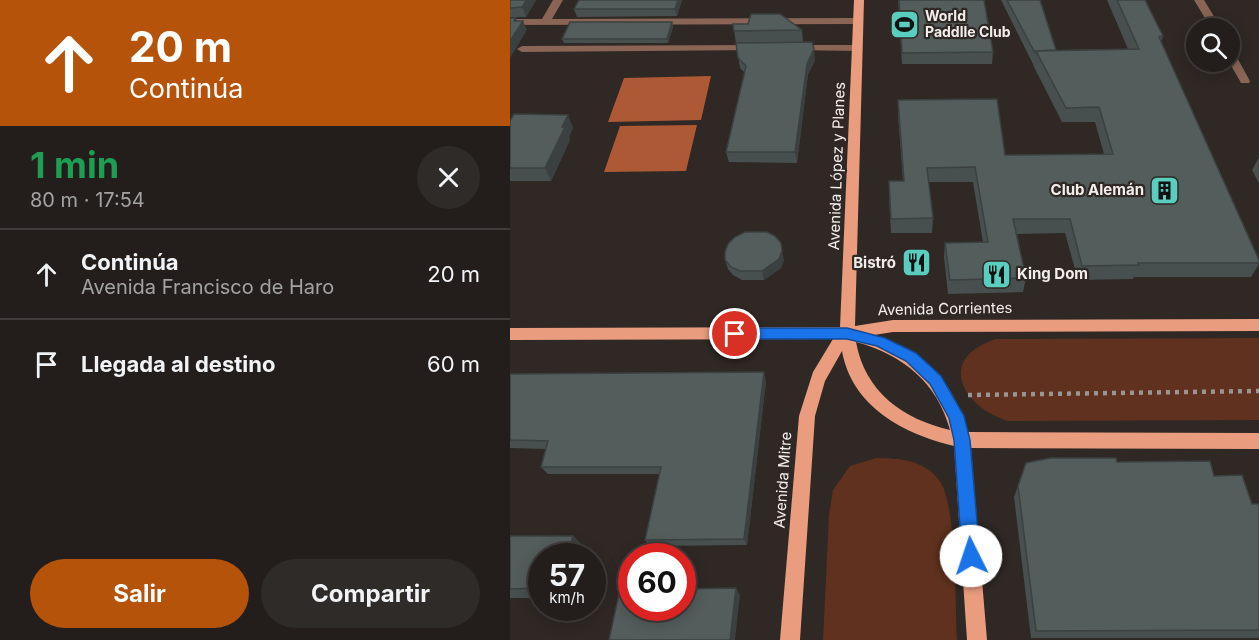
<!DOCTYPE html>
<html lang="es">
<meta charset="utf-8">
<style>
:root{--surface:#231e1c;--page:#2f2b29;--text:#f1f3f6;--muted:#a3a2a3;--line:#403c3b;--accent:#b45309}
body{margin:0;font-family:Inter,sans-serif;background:var(--page);color:var(--text);height:100vh;display:flex;flex-direction:column;font-size:22px;white-space:nowrap}
*{box-sizing:border-box;margin:0}
p{font-size:20px;color:var(--muted)}
.icon{flex:none;width:33px;height:33px;fill:none;stroke:currentColor;stroke-width:2;stroke-linecap:round;stroke-linejoin:round}
.map{position:relative;flex:1;overflow:hidden}
.sheet{display:flex;flex-direction:column;background:var(--surface);width:510px}
.sheet>*{flex:none}
.hud{background:#b45309;color:#fff;overflow:hidden}
.tools{position:absolute;left:676px;top:18px;display:grid;gap:12px}
.tools a{display:grid;place-items:center;width:54px;height:54px;border-radius:50%;background:var(--surface);box-shadow:0 3px 15px #0003,0 0 0 2px var(--line);font-size:30px}
.speed{position:absolute;left:18px;top:543px;display:flex;gap:12px;font-size:30px;font-weight:700;text-align:center}
.speed>*{display:grid;place-content:center;width:78px;height:78px;border-radius:50%;background:var(--surface);box-shadow:0 3px 15px #0003,0 0 0 2px var(--line);line-height:1}
.speed small{font-size:15px;font-weight:400}
.speed .limit{border:9px solid #d22;background:#fff;color:#111}
.pin{position:absolute;display:grid;place-items:center;width:51px;height:51px;color:#fff;margin:-26px;border:3px solid #fff;border-radius:50%;box-shadow:0 2px 6px #0007}
.me{position:absolute;width:66px;margin:-33px;rotate:356deg;stroke-linejoin:round;filter:drop-shadow(0 0 4px #0008)}
.turn{display:flex;align-items:center;gap:21px;height:126px;padding:0 30px;font-size:27px}
.turn .icon{width:78px;height:78px;stroke-width:2.5}
.turn b{display:block;font-size:42px;line-height:51px}
.round{display:grid;place-items:center;flex:none;width:63px;height:63px;border-radius:32px;background:var(--page)}
.overview{display:flex;align-items:center;justify-content:space-between;height:102px;padding:0 30px}
h1{font-size:36px;font-weight:700;line-height:45px;color:#1e9e55}
.button{display:flex;gap:12px;margin-top:auto;padding:12px 30px}
.button a{flex:1;height:69px;border-radius:36px;background:var(--accent);color:#fff;font-size:24px;font-weight:700;line-height:69px;text-align:center}
.button a+a{background:var(--page);color:var(--text)}
ul{padding:0;list-style:none}
li{display:flex;align-items:center;gap:18px;height:90px;padding:0 30px;border-top:2px solid var(--line)}
li div{flex:1}
li b{display:block;font-size:22px}
li em{font-style:normal}
main{display:flex;flex:1;min-height:0}
.map>svg:first-child{display:block}
</style>
<main>
<section class="sheet">
<div class="hud">
<div class="turn"><svg class="icon" aria-label="ahead" viewBox="0 0 24 24"><path d="M12 20V5M6 11l6-6 6 6"/></svg><div><b>20 m</b>Continúa</div></div>
</div>
<div class="overview"><div><h1>1 min</h1><p>80 m · 17:54</p></div><a class="round"><svg class="icon" aria-label="close" viewBox="0 0 24 24"><path d="M6 6l12 12M18 6L6 18"/></svg></a></div>
<ul>
<li><svg class="icon" aria-label="ahead" viewBox="0 0 24 24"><path d="M12 20V5M6 11l6-6 6 6"/></svg><div><b>Continúa</b><p>Avenida Francisco de Haro</p></div><em>20 m</em></li>
<li><svg class="icon" aria-label="arrive" viewBox="0 0 24 24"><path d="M6 21V4h12l-3 4 3 4H6"/></svg><div><b>Llegada al destino</b></div><em>60 m</em></li>
</ul>
<div class="button"><a>Salir</a><a>Compartir</a></div>
</section>
<div class="map">
<svg width="749" height="640" viewBox="0 0 749 640">
<rect width="100%" height="100%" fill="#2f2825"/>
<path fill="#5f311e" d="M 749,338 L 749,420 L 498,421 C 450,406 427,358 486,339 Z
M 366,458 C 389,458 414,460 429,480 C 447,502 445,607 447,640 L 313,640 L 319,515 L 323,490 L 340,466 Z"/>
<path fill="#ae5936" d="M 201,76 L 191,120 L 98,122 L 114,78 Z
M 187,125 L 176,171 L 94,172 L 110,126 Z"/>
<g fill="none" stroke-linecap="round" stroke-linejoin="round">
<path stroke="#9a9492" stroke-width="4.5" stroke-dasharray="4 5" stroke-linecap="butt" d="M 458,395 L 749,391"/>
<path fill="#8a6455" fill-rule="evenodd" d="M 43,0 L 53,0 L 42,19 L 348,18 L 353,21 L 348,24 L 0,25 L 0,19 L 32,19 Z
M 684,0 L 694,0 L 711,28 L 701,28 Z
M 246,45 L 250,46 L 250,50 L 12,52 L 7,49 L 12,46 Z
M 285,45 L 348,45 L 353,48 L 348,51 L 281,50 L 281,46 Z
M 720,51 L 725,54 L 740,81 L 739,83 L 731,83 L 730,81 L 719,62 Z"/>
<path fill="#ea9c7e" fill-rule="evenodd" d="M 344,0 L 354,0 L 345,326 L 383,320 L 749,319 L 749,331 L 383,332 L 364,335 C 416,354 442,379 458,432 L 749,433 L 749,449 L 461,448 L 477,640 L 457,640 L 444,446 C 394,434 342,407 332,351 L 315,381 L 305,416 L 290,640 L 270,640 L 289,416 L 303,372 L 323,339 L 0,340 L 0,328 L 330,327 ZM 346,342 C 393,355 427,382 440,430 C 393,419 355,392 346,342 Z"/>
</g>
<path fill="#47504e" d="M 0,0 L 26,0 L 16,17 L 0,17 Z
M 172,0 L 167,16 L 67,17 L 64,9 Z
M 388,0 L 474,0 L 483,52 L 482,64 L 392,64 Z
M 491,0 L 530,0 L 546,50 L 618,49 L 597,0 L 635,0 L 653,36 L 651,42 L 749,260 L 749,264 L 741,277 L 624,277 L 623,279 L 568,280 L 555,233 L 507,234 L 516,278 L 513,292 L 438,294 L 434,257 L 435,243 L 473,242 L 463,182 L 419,182 L 423,218 L 422,233 L 381,233 L 379,196 L 379,181 L 393,181 L 388,115 L 388,100 L 495,155 L 594,154 L 585,122 L 552,122 L 523,65 L 524,64 L 523,64 Z
M 162,22 L 163,27 L 158,43 L 54,43 L 52,39 Z
M 223,24 L 292,30 L 293,42 L 305,60 L 298,74 L 287,163 L 219,162 L 216,152 L 235,73 L 230,68 Z
M 0,121 L 63,127 L 59,137 L 60,140 L 41,181 L 0,181 Z
M 748,159 L 749,159 L 749,183 L 742,170 Z
M 215,260 L 274,260 L 271,268 L 254,280 L 232,280 L 223,275 L 218,269 Z
M 0,374 L 256,381 L 237,545 L 140,546 L 135,540 L 150,474 L 38,474 L 31,467 L 36,449 L 0,448 Z
M 607,462 L 704,476 L 742,504 L 749,504 L 749,638 L 521,638 L 504,497 L 516,463 Z
M 0,536 L 63,536 L 74,547 L 32,556 L 32,598 L 0,598 Z"/>
<path fill="#3a4140" d="M 17,0 L 26,0 L 16,17 L 12,7 Z
M 168,0 L 172,0 L 167,16 L 165,9 Z
M 6,18 L 10,26 L 13,21 L 17,30 L 0,58 L 0,41 L 4,21 Z
M 162,22 L 163,27 L 158,43 L 157,39 Z
M 304,49 L 305,60 L 298,74 L 287,163 L 285,152 L 297,64 Z
M 58,115 L 63,127 L 59,137 L 60,140 L 41,181 L 35,168 Z
M 272,251 L 274,260 L 271,268 L 254,280 L 252,271 Z
M 254,372 L 256,381 L 237,545 L 234,539 Z
M 63,536 L 74,547 L 71,556 L 57,556 Z
M 226,588 L 230,595 L 225,640 L 220,640 Z"/>
<path fill="#535d5b" stroke="#3a4140" stroke-width="1.5" d="M 0,0 L 17,0 L 12,7 L 0,8 Z
M 69,0 L 168,0 L 165,9 L 64,9 Z
M 389,0 L 474,0 L 483,52 L 392,53 Z
M 497,0 L 530,0 L 546,50 L 526,51 L 526,53 L 525,53 Z
M 607,0 L 635,0 L 653,36 L 649,37 L 749,260 L 749,263 L 628,263 L 629,265 L 572,266 L 560,219 L 503,219 L 516,278 L 440,280 L 435,243 L 478,242 L 465,167 L 417,168 L 423,218 L 381,219 L 379,181 L 394,181 L 388,100 L 487,99 L 495,155 L 603,154 L 589,107 L 556,108 L 526,51 L 629,49 Z
M 241,14 L 270,14 L 292,30 L 224,31 L 223,24 L 238,24 Z
M 0,18 L 6,18 L 4,21 L 13,21 L 0,41 Z
M 60,22 L 162,22 L 157,39 L 52,39 Z
M 302,42 L 304,49 L 297,64 L 285,152 L 216,152 L 236,66 L 228,58 L 226,43 Z
M 4,114 L 58,115 L 52,127 L 55,127 L 35,168 L 0,168 L 0,121 Z
M 235,232 L 257,232 L 265,236 L 271,243 L 272,251 L 269,259 L 252,271 L 230,271 L 221,267 L 215,260 L 215,252 L 218,244 L 225,237 Z
M 254,372 L 234,539 L 135,540 L 151,467 L 31,467 L 38,441 L 0,440 L 0,374 Z
M 540,458 L 606,458 L 607,462 L 700,461 L 704,476 L 732,475 L 742,504 L 749,504 L 749,630 L 526,631 L 508,486 L 516,463 Z
M 0,536 L 63,536 L 57,556 L 32,556 L 32,588 L 0,589 Z
M 226,588 L 220,640 L 99,640 L 110,589 L 122,589 L 122,608 L 172,608 L 172,589 Z"/>
<path fill="#1a73e8" stroke="#114b97" stroke-width="1.5" d="M 225,328 L 337,328 L 375,338 L 406,353 L 431,376 L 454,416 L 460,440 L 470,556 L 467,562 L 461,565 L 455,562 L 452,556 L 444,440 L 439,418 L 420,384 L 396,361 L 367,346 L 337,339 L 225,339 L 218,334 Z"/>
<defs>
<symbol id="stadium-square" viewBox="-11 -11 22 22"><rect x="-9" y="-9" width="18" height="18" rx="4" fill="#59cebe" stroke="#2f2825"/><path d="M0-5a6.5 5 0 1 0 0 10a6.5 5 0 1 0 0-10ZM-3.5-1.8h7v3.6h-7Z" fill="#111"/></symbol>
<symbol id="building-square" viewBox="-11 -11 22 22"><rect x="-9" y="-9" width="18" height="18" rx="4" fill="#59cebe" stroke="#2f2825"/><path d="M-4-6H4V6H1V3H-1V6H-4ZM-2.5-4.3h1.7v1.8h-1.7ZM.8-4.3h1.7v1.8H.8ZM-2.5-1h1.7V.8h-1.7ZM.8-1h1.7V.8H.8Z" fill="#111"/></symbol>
<symbol id="restaurant-square" viewBox="-11 -11 22 22"><rect x="-9" y="-9" width="18" height="18" rx="4" fill="#59cebe" stroke="#2f2825"/><path d="M-5-6h1v4h1v-4h1v4h1v-4h1v5L-1.5 .5V6h-2V.5L-5-1ZM5-6V6H3V1.5H1.5Q1.5-4 5-6Z" fill="#111"/></symbol>
</defs>
<g fill-rule="evenodd">
<use href="#stadium-square" x="378" y="8" width="33" height="33"/>
<use href="#building-square" x="638" y="174" width="33" height="33"/>
<use href="#restaurant-square" x="390" y="246" width="33" height="33"/>
<use href="#restaurant-square" x="470" y="258" width="33" height="33"/>
</g>
<g text-anchor="middle" stroke-width="4.5" stroke-linejoin="round" paint-order="stroke">
<g font-size="14" font-weight="bold" fill="#f3eeec" stroke="#2f2825" text-anchor="start">
<text x="415" y="21">World<tspan x="415" dy="16">Paddlle Club</tspan></text>
</g>
<g font-size="15" fill="#f3eeec" stroke="#2f2825">
<text transform="translate(327 166) rotate(-88)" y="5">Avenida López y Planes</text>
<text transform="translate(435 309) rotate(-1)" y="5">Avenida Corrientes</text>
<text transform="translate(273 480) rotate(-86)" y="5">Avenida Mitre</text>
</g>
<g font-size="15" font-weight="bold" fill="#f3eeec" stroke="#2f2825" text-anchor="end">
<text x="634" y="195">Club Alemán</text>
<text x="386" y="268">Bistró</text>
<text x="507" y="279" text-anchor="start">King Dom</text>
</g>
</g>
</svg>
<div class="tools">
<a><svg class="icon" aria-label="search" viewBox="0 0 24 24"><circle cx="10" cy="10" r="6"/><path d="M15 15l6 6"/></svg></a>
</div>
<div class="speed"><div>57<small>km/h</small></div><div class="limit">60</div></div>
<div class="pin" style="left:225px;top:334px;background:#d93025"><svg class="icon" aria-label="arrive" viewBox="0 0 24 24"><path d="M6 21V4h12l-3 4 3 4H6"/></svg></div>
<svg class="me" style="left:461px;top:556px" viewBox="-20 -20 40 40"><circle r="19" fill="#fff"/><path d="M0-13L10 11 0 6-10 11z" fill="#1a73e8"/></svg>
</div>
</main>
